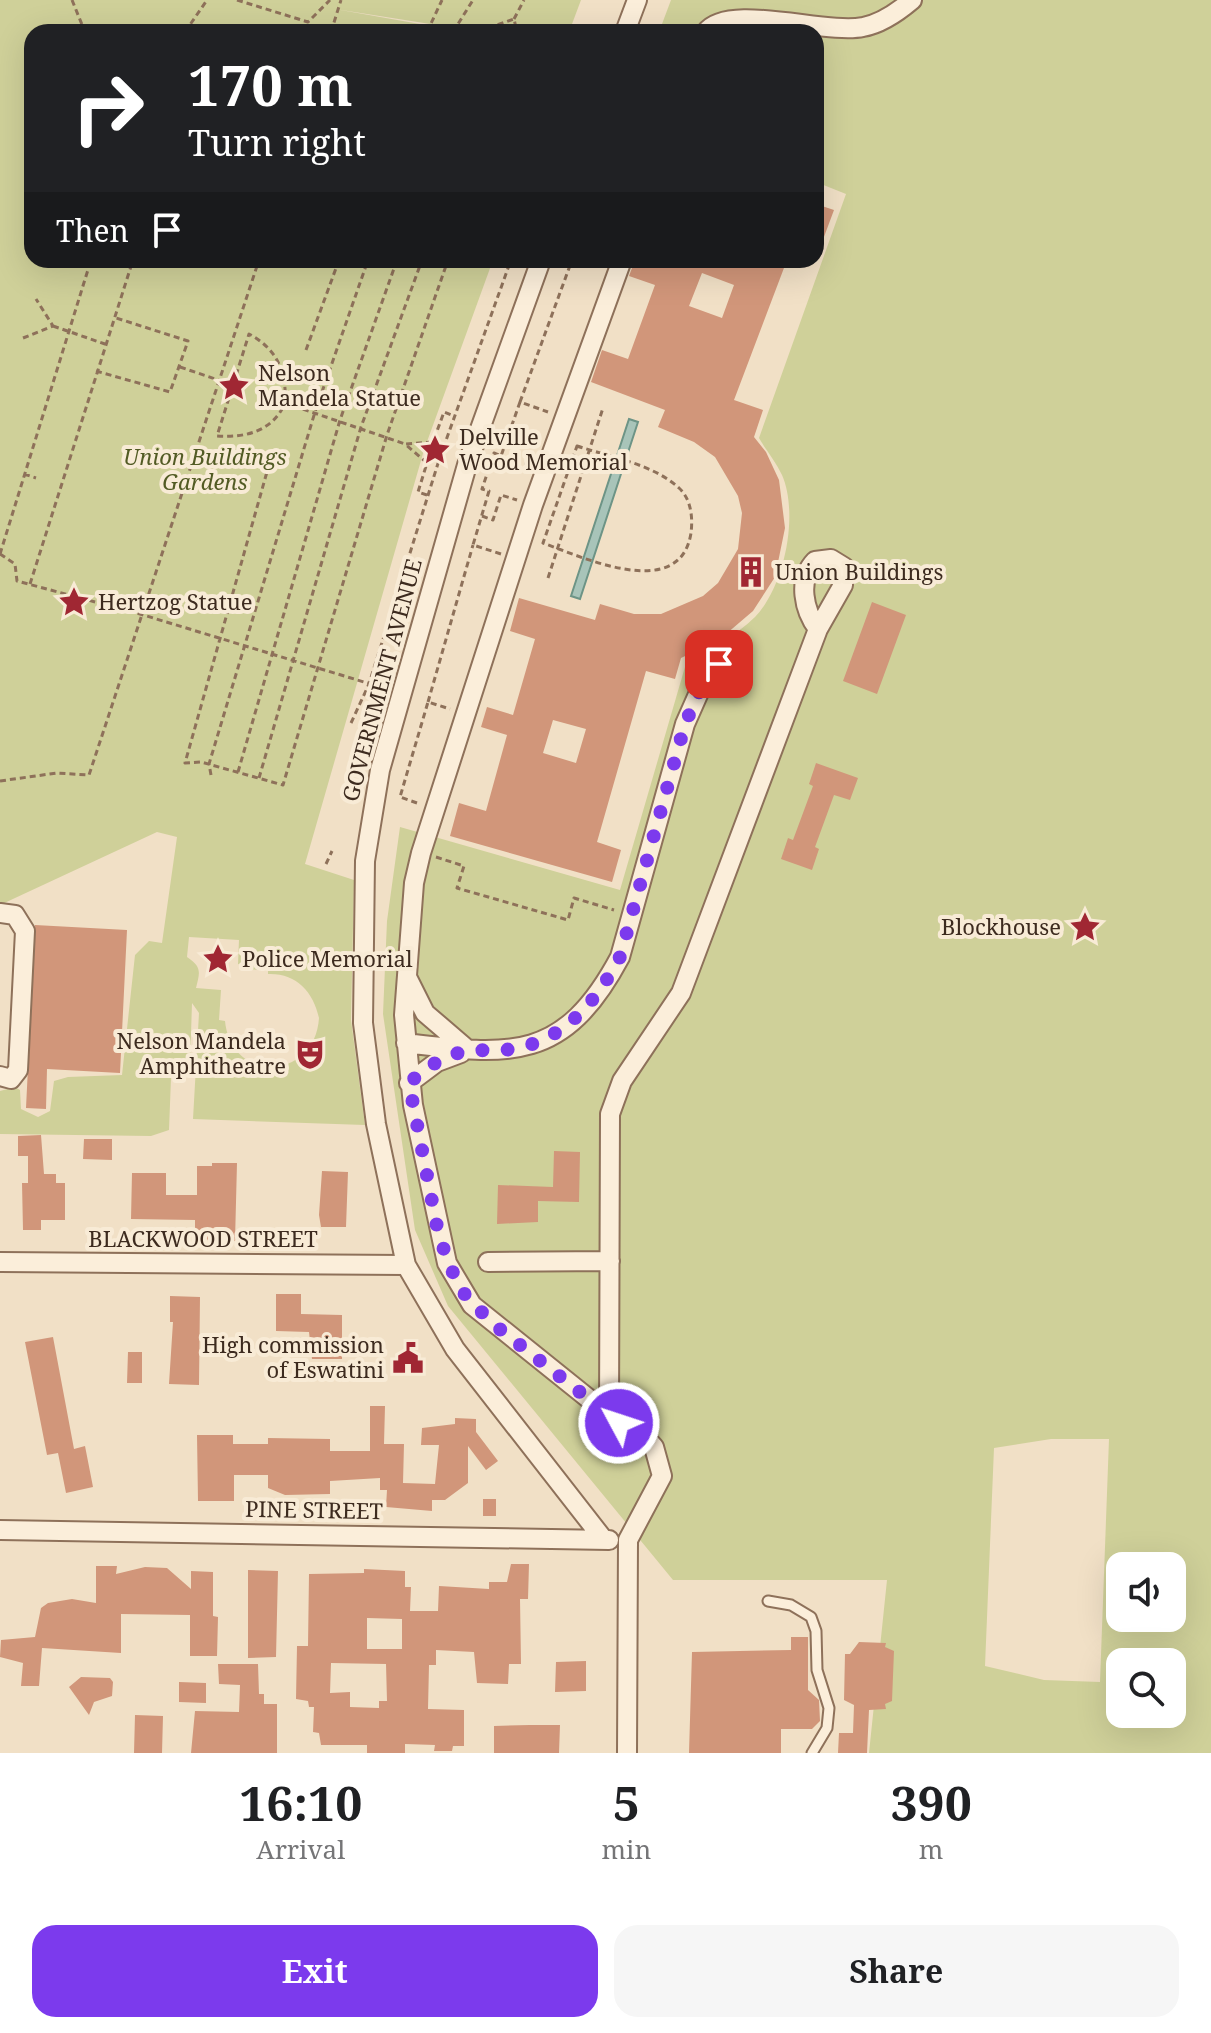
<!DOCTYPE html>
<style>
:root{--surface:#fff;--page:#f6f6f6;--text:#202124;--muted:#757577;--accent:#7c3aed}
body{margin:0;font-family:"Noto Serif",serif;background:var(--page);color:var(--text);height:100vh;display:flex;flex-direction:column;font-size:30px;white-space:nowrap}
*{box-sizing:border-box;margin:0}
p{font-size:26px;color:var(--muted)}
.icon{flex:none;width:44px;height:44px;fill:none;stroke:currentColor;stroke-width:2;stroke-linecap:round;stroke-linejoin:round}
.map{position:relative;height:1753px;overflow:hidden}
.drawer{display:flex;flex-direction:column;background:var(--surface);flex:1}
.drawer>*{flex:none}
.top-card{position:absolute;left:24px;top:24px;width:800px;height:244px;border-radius:24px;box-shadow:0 8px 32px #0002;background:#202124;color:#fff;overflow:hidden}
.fabs{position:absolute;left:1106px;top:1552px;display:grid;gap:16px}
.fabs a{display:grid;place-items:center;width:80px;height:80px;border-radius:16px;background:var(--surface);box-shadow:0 8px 32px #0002;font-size:40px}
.pin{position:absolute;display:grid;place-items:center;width:68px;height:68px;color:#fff;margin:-34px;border-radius:16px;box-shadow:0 4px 12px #0006}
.me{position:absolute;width:88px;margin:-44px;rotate:310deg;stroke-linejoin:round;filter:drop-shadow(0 0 6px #0008)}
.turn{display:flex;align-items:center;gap:28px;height:168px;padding:0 32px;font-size:36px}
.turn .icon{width:104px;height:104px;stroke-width:2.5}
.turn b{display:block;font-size:56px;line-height:68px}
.then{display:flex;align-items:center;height:76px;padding:0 32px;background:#0003;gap:16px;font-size:30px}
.eta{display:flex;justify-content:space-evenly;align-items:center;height:136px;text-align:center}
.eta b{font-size:48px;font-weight:700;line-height:56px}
.cta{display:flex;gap:16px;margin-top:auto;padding:16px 32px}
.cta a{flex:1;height:92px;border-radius:24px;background:var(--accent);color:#fff;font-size:32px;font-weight:700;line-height:92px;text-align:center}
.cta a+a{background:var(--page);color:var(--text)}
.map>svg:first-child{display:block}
</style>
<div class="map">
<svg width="1211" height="1753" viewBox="0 0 1211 1753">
<rect width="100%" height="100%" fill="#f1e0c6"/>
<path fill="#cfd099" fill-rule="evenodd" d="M 0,0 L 581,0 L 569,32 L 481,32 L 335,9 L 465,32 L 32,32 L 32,260 L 493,260 L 424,450 L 305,864 L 354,880 L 351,1020 L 365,1125 L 193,1119 L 199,1013 L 192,1003 L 190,1066 L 177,1068 L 171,1078 L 169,1130 L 151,1136 L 0,1134 L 0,1091 L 15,1087 L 20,1090 L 21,1109 L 38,1117 L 50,1111 L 54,1081 L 68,1077 L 122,1075 L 135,955 L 149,941 L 162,943 L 177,837 L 157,832 L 0,905 ZM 189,937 L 239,940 L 238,964 L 244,965 L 243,969 L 268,970 L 268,974 C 296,973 313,991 319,1018 C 315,1081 231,1084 225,1021 L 219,1020 L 221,990 L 196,988 C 200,972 202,967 187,957 Z
M 671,0 L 1211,0 L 1211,1753 L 869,1753 L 887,1580 L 673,1580 L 448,1306 L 415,1230 L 383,1014 L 387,921 L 400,827 L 620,890 L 687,660 C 711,648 736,636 755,617 C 785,586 799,514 782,475 C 776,462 766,450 759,438 L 846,194 L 816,182 L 816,32 L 659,32 ZM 1051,1439 L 1109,1439 L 1100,1682 L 1044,1680 L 985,1666 L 994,1448 ZM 1120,1566 L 1172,1566 L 1172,1618 L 1120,1618 ZM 1120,1662 L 1172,1662 L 1172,1714 L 1120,1714 Z"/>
<path fill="#a8c4b9" stroke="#6d9486" stroke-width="2" d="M 629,419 L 638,422 L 580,599 L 571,596 Z"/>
<path fill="#d1967a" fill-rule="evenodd" d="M 816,204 L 834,210 L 818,253 L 816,253 Z
M 635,260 L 662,266 L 665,260 L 787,260 L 734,400 L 763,410 L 754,437 L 766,452 L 779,480 L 785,528 L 775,577 L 753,611 L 719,640 L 681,658 L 675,679 L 646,671 L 597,842 L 621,850 L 612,882 L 450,836 L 459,803 L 486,811 L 507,735 L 481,727 L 487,707 L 513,715 L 535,639 L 510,631 L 519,598 L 595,620 L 600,604 L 634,614 L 661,614 L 703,596 L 718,583 L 738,549 L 742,513 L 738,496 L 715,457 L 694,442 L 658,427 L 665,410 L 591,382 L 602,350 L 628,359 L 655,285 L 629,276 ZM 702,273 L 734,285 L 722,318 L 689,306 ZM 553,720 L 586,729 L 576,763 L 543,753 Z
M 872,602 L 906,615 L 877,694 L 843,681 Z
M 816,763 L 858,778 L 850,800 L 834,795 L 815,847 L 819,849 L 812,870 L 781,859 L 788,838 L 793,840 L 813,786 L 809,784 Z
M 35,925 L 127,930 L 120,1073 L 47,1069 L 46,1109 L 26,1108 Z
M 41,1135 L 44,1174 L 56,1174 L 56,1183 L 65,1183 L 65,1220 L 41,1220 L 41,1230 L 23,1230 L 22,1183 L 28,1183 L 28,1156 L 18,1156 L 18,1136 Z
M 84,1139 L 112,1139 L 112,1160 L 83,1159 Z
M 554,1151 L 580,1152 L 579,1202 L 538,1201 L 538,1222 L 497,1224 L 498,1185 L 553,1187 Z
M 212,1163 L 237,1163 L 235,1241 L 195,1239 L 195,1220 L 131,1219 L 132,1173 L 166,1173 L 166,1195 L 197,1195 L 197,1166 L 212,1166 Z
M 322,1171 L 348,1172 L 346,1227 L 321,1227 L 319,1215 Z
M 276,1294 L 301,1294 L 301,1314 L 342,1315 L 342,1359 L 312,1359 L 309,1332 L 276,1331 Z
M 170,1296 L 200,1297 L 199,1385 L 169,1384 L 173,1322 L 170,1322 Z
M 53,1337 L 74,1449 L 85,1446 L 93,1487 L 66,1493 L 58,1453 L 47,1455 L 25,1342 Z
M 128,1352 L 142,1352 L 142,1383 L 127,1383 Z
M 370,1406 L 385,1406 L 384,1444 L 404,1444 L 403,1483 L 435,1484 L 439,1445 L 421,1445 L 422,1428 L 455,1424 L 455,1418 L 476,1419 L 476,1432 L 498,1461 L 486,1470 L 468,1446 L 468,1483 L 445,1500 L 432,1500 L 432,1511 L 386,1507 L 387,1490 L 380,1490 L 380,1478 L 330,1481 L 330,1494 L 285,1495 L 268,1488 L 268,1475 L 234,1475 L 234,1501 L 198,1501 L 197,1435 L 233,1435 L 233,1444 L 268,1444 L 268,1438 L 330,1439 L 330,1451 L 370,1451 Z
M 622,1436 L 635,1443 L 624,1458 L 613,1449 Z
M 483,1499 L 496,1499 L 496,1516 L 483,1516 Z
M 511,1564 L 529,1564 L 528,1599 L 520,1599 L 521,1664 L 509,1664 L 508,1684 L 477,1683 L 474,1652 L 436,1650 L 436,1665 L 429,1665 L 428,1709 L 464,1710 L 464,1746 L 453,1746 L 452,1751 L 434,1751 L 435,1745 L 405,1744 L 405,1753 L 367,1753 L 367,1745 L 321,1745 L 319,1733 L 313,1732 L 314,1707 L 309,1707 L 308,1701 L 296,1699 L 297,1646 L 308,1646 L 309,1574 L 364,1573 L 364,1569 L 405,1571 L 405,1587 L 411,1587 L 410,1611 L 438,1611 L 439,1586 L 489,1589 L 489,1582 L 507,1582 ZM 367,1618 L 402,1619 L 402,1649 L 367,1649 ZM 331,1663 L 386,1664 L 387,1701 L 379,1701 L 379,1708 L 350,1707 L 350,1692 L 330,1693 Z
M 96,1566 L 117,1566 L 116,1574 L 145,1567 L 167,1568 L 191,1589 L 191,1571 L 213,1572 L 213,1616 L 218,1617 L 217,1656 L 190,1656 L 190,1615 L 121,1614 L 121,1653 L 42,1648 L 39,1686 L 21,1686 L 23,1663 L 0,1657 L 1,1640 L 35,1637 L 41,1608 L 48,1603 L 72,1599 L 96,1603 Z
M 248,1570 L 278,1571 L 276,1657 L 248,1658 Z
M 791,1637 L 808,1637 L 808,1690 L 819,1700 L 820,1721 L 812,1729 L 781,1729 L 781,1753 L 689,1753 L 692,1652 L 791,1650 Z
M 859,1642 L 886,1643 L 885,1647 L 894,1651 L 892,1701 L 885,1704 L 886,1709 L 869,1710 L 867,1753 L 838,1753 L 839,1733 L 853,1733 L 854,1705 L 844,1700 L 845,1654 L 850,1654 Z
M 586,1661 L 586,1691 L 555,1692 L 556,1662 Z
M 218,1664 L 258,1664 L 259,1694 L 264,1694 L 264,1704 L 277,1704 L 277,1753 L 191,1753 L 195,1711 L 239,1712 L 240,1685 L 219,1684 Z
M 81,1677 L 110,1678 L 113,1682 L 112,1696 L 94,1702 L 89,1715 L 69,1687 Z
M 179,1682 L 206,1683 L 206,1703 L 179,1702 Z
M 135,1715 L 163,1716 L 162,1753 L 134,1753 Z
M 530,1725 L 560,1725 L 559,1753 L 494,1753 L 494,1726 Z"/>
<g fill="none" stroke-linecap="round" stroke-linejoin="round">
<defs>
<path id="service" d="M 768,1601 L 791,1605 L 811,1617 L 816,1631 L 817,1670 L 829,1708 L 827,1728 L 812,1753"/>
<path id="minor" d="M 625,32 L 637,0
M 706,32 C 728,2 826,35 863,27 C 880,24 899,11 912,0
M 541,260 L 467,465 L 380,770 L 365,861 L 363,1023 L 376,1124 L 406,1265 L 455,1349 L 604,1540
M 622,260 L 533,505 L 421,853 L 414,883 L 404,1015 L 413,1105 L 447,1263 L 472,1305 L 619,1423 L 637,1428 L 654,1447 L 662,1476 L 628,1540 L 627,1753
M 0,913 L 15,915 L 25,931 L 18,1070 L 11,1079 L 0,1076
M 408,979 L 425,1013 L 467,1049
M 406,1043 C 511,1056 564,1062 620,957 L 685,724 L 704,681 L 733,646
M 409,1083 L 437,1062 L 461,1053
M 0,1262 L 406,1265
M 488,1262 L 610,1261
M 609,1415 L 610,1114 L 622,1081 L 681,993 L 818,629 L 843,585 L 844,567 L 831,559 L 815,561 C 797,580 804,611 818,629
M 0,1530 L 609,1540"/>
</defs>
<use href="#service" stroke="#8e715a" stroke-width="13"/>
<use href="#minor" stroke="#8e715a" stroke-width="22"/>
<path stroke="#8e715a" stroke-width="3" stroke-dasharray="6 4" stroke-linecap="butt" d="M 72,0 L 85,32
M 237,0 L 308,22 L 330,0
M 514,19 L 524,0
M 185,32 L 207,0
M 331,32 L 341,0
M 427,32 L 442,0
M 453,32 L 473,0
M 491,32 L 497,25 L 514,19 L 517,32
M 53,326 L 105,344
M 23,338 L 53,326 L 36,299
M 306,350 L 339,260
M 180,367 L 233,385
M 96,371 L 170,392 L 188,341 L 113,317
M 520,402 L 572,260
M 285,403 C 287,372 277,349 249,334 L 217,436 C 246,438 273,431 285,403 L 405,444
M 509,431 L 521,435 L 513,459 L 530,465
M 577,446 C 610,457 653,464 679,488 C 691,499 693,517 691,533 C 680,603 582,557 543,543 Z
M 272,454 L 185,763 L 201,762 L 283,785 L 387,435 L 448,260
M 24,474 L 36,478
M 427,495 L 418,492 L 427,463 L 405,444 L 433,442 L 444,412 L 454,416
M 482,516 L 493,520 L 501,495 L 517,500
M 0,554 L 15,564 L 17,581 L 140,614 L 387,689
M 0,554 L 91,260
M 501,554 L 473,545 L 489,491 L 482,489 L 494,453 L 501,456 L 520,402 L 548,412
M 548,578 L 603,408
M 30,584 L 133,260
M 428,702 L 473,545
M 351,723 L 369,684 L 440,457 L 511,260
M 238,772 L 340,420 L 397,260
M 211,775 L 209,764 L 315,412 L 368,260
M 259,778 L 361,427 L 422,260
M 0,781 L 57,773 L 89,775 L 259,260
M 417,803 L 400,797 L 428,702 L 450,709
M 436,857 L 464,866 L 457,888 L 568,920 L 574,898 L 614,910
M 326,864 L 332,851"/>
<use href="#service" stroke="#fbeeda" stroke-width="9"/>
<use href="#minor" stroke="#fbeeda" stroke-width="18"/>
</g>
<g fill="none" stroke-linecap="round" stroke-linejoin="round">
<path stroke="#7c3aed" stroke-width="14" stroke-dasharray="0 25.2" d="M 619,1423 L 492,1323 L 459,1288 L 439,1237 L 409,1083 C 426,1068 445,1054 468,1051 C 486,1049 505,1052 523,1047 C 570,1034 598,998 620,957 L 685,724 L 704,681 L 719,664"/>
</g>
<defs>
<symbol id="sight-bare" viewBox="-9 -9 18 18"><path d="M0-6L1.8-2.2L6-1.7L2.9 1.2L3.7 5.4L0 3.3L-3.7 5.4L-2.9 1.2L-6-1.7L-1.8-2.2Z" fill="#a02733" stroke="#f8ebd6" stroke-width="2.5" paint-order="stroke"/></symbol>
<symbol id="building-bare" viewBox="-9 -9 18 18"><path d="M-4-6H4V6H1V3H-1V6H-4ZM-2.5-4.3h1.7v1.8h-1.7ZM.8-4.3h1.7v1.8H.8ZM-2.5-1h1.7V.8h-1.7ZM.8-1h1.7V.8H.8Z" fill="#a02733" stroke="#f8ebd6" stroke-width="2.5" paint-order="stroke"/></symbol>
<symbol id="theatre-bare" viewBox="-9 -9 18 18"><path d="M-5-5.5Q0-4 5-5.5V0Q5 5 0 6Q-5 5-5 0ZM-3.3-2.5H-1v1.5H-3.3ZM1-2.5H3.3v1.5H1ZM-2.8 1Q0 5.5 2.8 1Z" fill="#a02733" stroke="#f8ebd6" stroke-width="2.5" paint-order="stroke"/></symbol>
<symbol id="civic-bare" viewBox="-9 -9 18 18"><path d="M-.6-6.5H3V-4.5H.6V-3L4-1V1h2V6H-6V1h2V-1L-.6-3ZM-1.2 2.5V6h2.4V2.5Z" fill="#a02733" stroke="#f8ebd6" stroke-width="2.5" paint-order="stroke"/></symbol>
</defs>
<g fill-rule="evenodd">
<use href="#sight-bare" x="212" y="364" width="44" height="44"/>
<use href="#sight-bare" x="413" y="428" width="44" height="44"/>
<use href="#building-bare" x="729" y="550" width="44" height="44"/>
<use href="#sight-bare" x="52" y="580" width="44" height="44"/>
<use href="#sight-bare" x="1063" y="905" width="44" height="44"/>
<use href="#sight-bare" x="196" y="937" width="44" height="44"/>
<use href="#theatre-bare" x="288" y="1032" width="44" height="44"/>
<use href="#civic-bare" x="386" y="1336" width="44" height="44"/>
</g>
<g text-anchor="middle" stroke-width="8" stroke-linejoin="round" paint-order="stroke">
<g font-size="22" fill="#3d2b1f" stroke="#f8ebd6" text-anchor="start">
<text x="258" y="381">Nelson<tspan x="258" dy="25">Mandela Statue</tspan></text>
<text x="459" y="445">Delville<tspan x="459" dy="25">Wood Memorial</tspan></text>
<text x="775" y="580">Union Buildings</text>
<text x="98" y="610">Hertzog Statue</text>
<text x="1061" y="935" text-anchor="end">Blockhouse</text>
<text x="242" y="967">Police Memorial</text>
<text x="286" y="1049" text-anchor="end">Nelson Mandela<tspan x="286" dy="25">Amphitheatre</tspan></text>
<text x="384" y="1353" text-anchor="end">High commission<tspan x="384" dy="25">of Eswatini</tspan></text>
</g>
<g font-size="22" font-style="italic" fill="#525b24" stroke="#f8ebd6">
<text x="205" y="465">Union Buildings<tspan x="205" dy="25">Gardens</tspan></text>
</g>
<g font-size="22" fill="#3d2b1f" stroke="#f8ebd6">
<text transform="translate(382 680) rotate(-75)" y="8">GOVERNMENT AVENUE</text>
<text x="203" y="1247">BLACKWOOD STREET</text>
<text transform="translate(314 1510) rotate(1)" y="8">PINE STREET</text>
</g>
</g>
</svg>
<div class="fabs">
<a><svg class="icon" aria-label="sound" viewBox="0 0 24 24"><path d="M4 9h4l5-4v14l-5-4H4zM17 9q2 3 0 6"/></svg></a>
<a><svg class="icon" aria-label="search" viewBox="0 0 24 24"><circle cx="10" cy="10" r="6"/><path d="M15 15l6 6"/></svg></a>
</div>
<div class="pin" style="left:719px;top:664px;background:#d93025"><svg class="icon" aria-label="arrive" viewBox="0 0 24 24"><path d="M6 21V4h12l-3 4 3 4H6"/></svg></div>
<svg class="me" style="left:619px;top:1423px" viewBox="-20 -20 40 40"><circle r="17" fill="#7c3aed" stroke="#fff" stroke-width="3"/><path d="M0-11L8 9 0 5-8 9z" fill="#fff"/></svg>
<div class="top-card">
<div class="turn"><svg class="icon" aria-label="right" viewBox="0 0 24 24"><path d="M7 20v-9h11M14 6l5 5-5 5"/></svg><div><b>170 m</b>Turn right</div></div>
<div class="then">Then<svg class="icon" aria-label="arrive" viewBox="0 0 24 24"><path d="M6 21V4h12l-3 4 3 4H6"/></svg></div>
</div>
</div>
<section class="drawer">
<div class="eta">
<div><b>16:10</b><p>Arrival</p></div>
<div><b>5</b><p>min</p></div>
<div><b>390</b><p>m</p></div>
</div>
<div class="cta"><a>Exit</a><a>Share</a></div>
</section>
